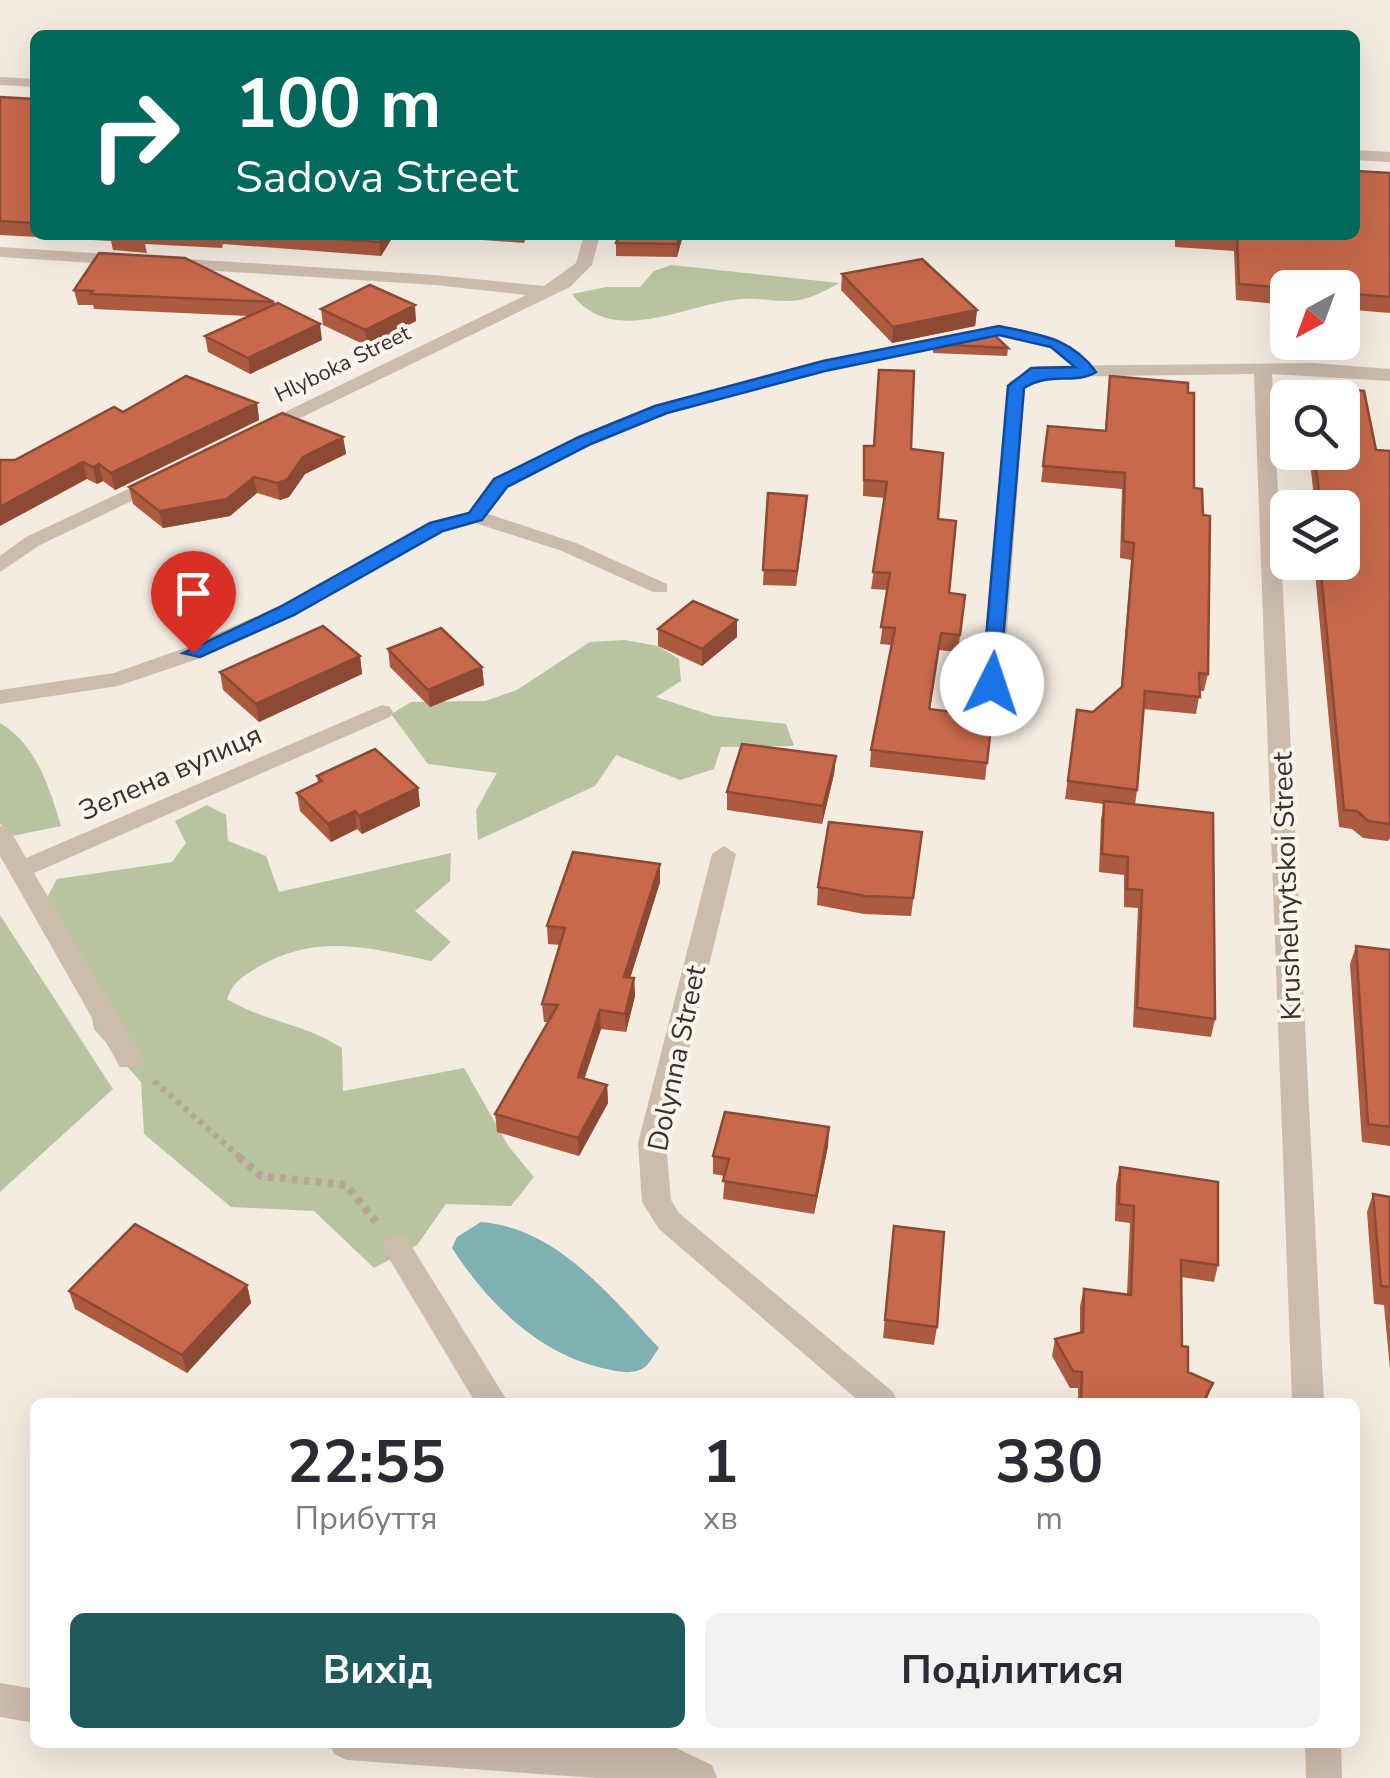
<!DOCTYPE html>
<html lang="uk">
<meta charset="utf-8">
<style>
:root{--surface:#fff;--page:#f2f2f3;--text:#2b2b33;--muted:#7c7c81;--accent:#1f5a5e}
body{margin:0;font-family:"Nunito Sans",sans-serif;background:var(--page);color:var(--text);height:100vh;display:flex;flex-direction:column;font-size:38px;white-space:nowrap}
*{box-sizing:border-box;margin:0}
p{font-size:32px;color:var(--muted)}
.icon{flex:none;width:55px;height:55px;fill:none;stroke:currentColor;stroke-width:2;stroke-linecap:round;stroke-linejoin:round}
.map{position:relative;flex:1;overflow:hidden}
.panel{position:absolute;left:30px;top:1398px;width:1330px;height:350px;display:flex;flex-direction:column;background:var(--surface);border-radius:15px;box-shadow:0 10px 40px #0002}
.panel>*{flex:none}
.hud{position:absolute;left:30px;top:30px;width:1330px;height:210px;border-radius:15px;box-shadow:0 10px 40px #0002;background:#00695c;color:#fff;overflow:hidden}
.needle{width:65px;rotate:221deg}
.tools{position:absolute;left:1270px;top:270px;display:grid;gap:20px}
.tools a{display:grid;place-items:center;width:90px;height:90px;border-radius:15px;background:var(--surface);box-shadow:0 10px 40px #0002;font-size:50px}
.pin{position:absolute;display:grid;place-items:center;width:85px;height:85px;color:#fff;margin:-102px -42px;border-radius:50% 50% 50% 0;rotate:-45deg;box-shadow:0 0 10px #0007}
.pin .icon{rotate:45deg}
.me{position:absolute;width:110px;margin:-55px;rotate:4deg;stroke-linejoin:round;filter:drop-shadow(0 0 8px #0008)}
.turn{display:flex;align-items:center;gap:35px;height:210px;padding:0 40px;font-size:45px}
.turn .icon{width:130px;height:130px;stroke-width:2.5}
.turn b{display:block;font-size:70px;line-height:85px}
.eta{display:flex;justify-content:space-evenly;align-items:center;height:170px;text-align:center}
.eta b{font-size:60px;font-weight:700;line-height:70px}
.primary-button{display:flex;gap:20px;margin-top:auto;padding:20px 40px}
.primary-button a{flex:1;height:115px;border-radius:15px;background:var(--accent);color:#fff;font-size:40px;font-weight:700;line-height:115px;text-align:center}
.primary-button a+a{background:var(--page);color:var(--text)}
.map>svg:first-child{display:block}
</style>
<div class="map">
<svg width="1390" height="1778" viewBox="0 0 1390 1778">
<rect width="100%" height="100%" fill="#f4ebe1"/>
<path fill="#b8c4a0" d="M 671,265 L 839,283 C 784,316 778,292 726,301 C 676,310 609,344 572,294 L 607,287 L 640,287 L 654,271 Z
M 625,640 L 658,646 L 679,659 L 681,681 L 656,697 L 714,716 L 786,724 L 794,746 L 721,747 L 714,769 L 680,780 L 616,755 L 595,786 L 478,840 L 476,810 L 497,773 L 428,764 L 391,714 L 411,702 L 485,701 L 517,690 L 590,642 Z
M 0,723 C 37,745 49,787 61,826 L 12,836 L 0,824 Z
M 207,805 L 226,815 L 228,841 L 266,856 L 279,892 L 451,853 L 450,881 L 415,911 L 451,942 L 431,961 C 368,947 316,933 258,967 C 242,977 234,981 227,999 C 267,1023 301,1022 342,1048 L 343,1091 L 464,1068 L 509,1147 L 534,1177 L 511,1206 L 446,1204 L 417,1245 L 374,1268 L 314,1211 L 231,1207 L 144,1134 L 141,1082 L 94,1029 L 85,979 L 43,905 L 57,879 L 172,862 L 186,843 L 175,821 Z
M 0,915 L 113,1089 L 0,1192 Z"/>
<path fill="#7fb0b2" d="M 481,1222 C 557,1228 610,1296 659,1348 C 655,1353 650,1363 645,1367 C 633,1375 620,1372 607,1369 C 540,1355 489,1305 452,1248 L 457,1237 Z"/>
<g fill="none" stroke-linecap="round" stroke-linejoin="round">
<path stroke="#b9a596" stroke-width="6" stroke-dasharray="5 5" stroke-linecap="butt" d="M 154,1081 L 242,1159"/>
<path stroke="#b9a596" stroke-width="8" stroke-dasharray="6 6" stroke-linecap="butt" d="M 239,1157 L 261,1176 L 346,1185 L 377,1223"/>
<path fill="#cdbbac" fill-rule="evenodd" d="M 999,325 C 1040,335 1070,335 1096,371 L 1087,377 L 1081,375 L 1067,357 L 1050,348 L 999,335 L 825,371 L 668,413 L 592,444 L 508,487 L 488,514 L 576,543 L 667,584 L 667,592 L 653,592 L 562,551 L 475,523 L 443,531 L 295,616 L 201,658 L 118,686 L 0,704 L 0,690 L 114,673 L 185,648 L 279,606 L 429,523 L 469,513 L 494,479 L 578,436 L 654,405 L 823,361 Z
M 382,705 L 390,707 L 393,712 L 390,717 L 34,873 L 144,1060 L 140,1067 L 120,1067 L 0,856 L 0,826 L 9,828 L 26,858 Z
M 397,1235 L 407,1239 L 508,1402 L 475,1402 L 382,1247 L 387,1239 Z"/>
<path fill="#cdbbac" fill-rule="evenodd" d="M 0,77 L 35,79 L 35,87 L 0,85 Z
M 1355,150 L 1390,152 L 1390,162 L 1355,160 Z
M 584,235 L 600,235 L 592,265 L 570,287 L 261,437 L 254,435 L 254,427 L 526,295 L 435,285 L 0,257 L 0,247 L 435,275 L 544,286 L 576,263 Z
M 1313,363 L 1390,369 L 1390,381 L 1272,374 L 1324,1402 L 1292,1402 L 1254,374 L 1041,377 L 1025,388 L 1003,685 L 992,692 L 981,685 L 1009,382 L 1037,366 Z
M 158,475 L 165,477 L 165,485 L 40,545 L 0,572 L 0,556 L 26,537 Z
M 724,846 L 736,854 L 666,1143 L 671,1200 L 679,1213 L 893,1392 L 898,1402 L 860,1402 L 659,1229 L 642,1202 L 638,1143 L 712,854 Z
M 0,1683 L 35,1689 L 35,1723 L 0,1717 Z
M 329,1742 L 599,1742 L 676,1748 L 712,1765 L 717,1778 L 595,1778 L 347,1760 L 334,1754 Z
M 1305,1742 L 1341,1742 L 1342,1778 L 1306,1778 Z"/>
</g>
<path fill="#ac5a40" d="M 0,97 L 35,99 L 35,235 L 394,235 L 381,256 L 223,244 L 222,248 L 145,244 L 147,253 L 113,250 L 111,241 L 0,235 Z
M 1390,173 L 1390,313 L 1342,309 L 1342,288 L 1288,288 L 1288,305 L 1236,300 L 1234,251 L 1175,247 L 1175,235 L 1355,235 Z
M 413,235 L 527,235 L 524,243 Z
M 619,235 L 683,235 L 677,257 L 616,256 L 616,243 Z
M 842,274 L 977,310 L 975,326 L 892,343 L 841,290 Z
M 74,290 L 274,302 L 275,304 L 322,340 L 250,374 L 208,352 L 205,336 L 249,316 L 94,309 L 93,305 L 78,305 Z
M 321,309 L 416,321 L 367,346 L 323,325 Z
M 933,344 L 1008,348 L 1007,356 L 933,353 Z
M 1110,376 L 1188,393 L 1208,674 L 1204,691 L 1200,691 L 1196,714 L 1143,709 L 1137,790 L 1135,805 L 1215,1019 L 1211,1037 L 1133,1027 L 1138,908 L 1124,907 L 1124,875 L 1099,872 L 1101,819 L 1104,804 L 1065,799 L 1077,710 L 1093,712 L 1121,689 L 1131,560 L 1120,558 L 1122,489 L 1041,482 L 1048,426 L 1105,431 Z
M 1306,385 L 1364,391 L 1376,450 L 1390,451 L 1390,838 L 1388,841 L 1363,838 L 1352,829 L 1339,827 L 1314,562 L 1342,562 L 1342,508 L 1315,508 L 1309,452 L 1342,452 L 1342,398 L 1303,398 Z
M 257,403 L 259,420 L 115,490 L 103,481 L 97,484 L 87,479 L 15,460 L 123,412 Z
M 343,437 L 346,454 L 305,474 L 289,497 L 280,500 L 257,493 L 230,516 L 163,528 L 133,504 L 129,487 Z
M 864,446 L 911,449 L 938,519 L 949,593 L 965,595 L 958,652 L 939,650 L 930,710 L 992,717 L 985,780 L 870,767 L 871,750 L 891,645 L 880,644 L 888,590 L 871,589 L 885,498 L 863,496 Z
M 768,493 L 807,496 L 796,586 L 763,585 Z
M 737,620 L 737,637 L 702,666 L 658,646 L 658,629 Z
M 388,649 L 482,667 L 484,685 L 430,707 L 390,667 Z
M 360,656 L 362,674 L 259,722 L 223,690 L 220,672 Z
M 836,756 L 834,774 L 822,824 L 727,810 L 727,792 Z
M 317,776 L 418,788 L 420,806 L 362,834 L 357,829 L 331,842 L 300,811 L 297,793 L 318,783 Z
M 920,850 L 911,916 L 864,914 L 817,905 L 818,887 Z
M 660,864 L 660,882 L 630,978 L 634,978 L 635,996 L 626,1032 L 601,1029 L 584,1079 L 607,1085 L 608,1103 L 579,1156 L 497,1132 L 495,1114 L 549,1022 L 544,1022 L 542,1004 L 560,945 L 548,944 L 547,926 Z
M 1356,946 L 1390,950 L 1390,1146 L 1362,1142 L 1350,964 Z
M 829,1127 L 828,1146 L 814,1214 L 723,1199 L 725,1176 L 713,1174 L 713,1156 Z
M 1120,1167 L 1218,1265 L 1214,1282 L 1181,1277 L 1182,1346 L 1188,1372 L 1213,1383 L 1206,1402 L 1078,1402 L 1078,1388 L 1070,1388 L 1052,1356 L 1055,1339 L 1080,1333 L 1080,1306 L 1084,1289 L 1127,1295 L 1130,1223 L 1115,1221 L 1116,1184 Z
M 1373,1194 L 1390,1197 L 1390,1369 L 1384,1305 L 1374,1304 L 1367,1212 Z
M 894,1226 L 937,1327 L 934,1345 L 883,1338 Z
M 247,1285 L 251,1303 L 187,1373 L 75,1309 L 69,1291 Z"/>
<path fill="#8c4a34" d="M 384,235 L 394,235 L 381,256 L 379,242 Z
M 680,235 L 683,235 L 677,257 L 677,244 Z
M 415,305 L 416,321 L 367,346 L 365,330 Z
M 977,310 L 975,326 L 892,343 L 893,327 Z
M 320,324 L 322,340 L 250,374 L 248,358 Z
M 257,403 L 259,420 L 115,490 L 111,473 Z
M 343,437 L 346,454 L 305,474 L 289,497 L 280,500 L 277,483 L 303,457 Z
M 83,462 L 87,479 L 0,526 L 0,507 Z
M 99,464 L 103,481 L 97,484 L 93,467 Z
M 254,477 L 257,493 L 230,516 L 163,528 L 159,511 Z
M 807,496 L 806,511 L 796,586 L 797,571 Z
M 737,620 L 737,637 L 702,666 L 702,649 Z
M 360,656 L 362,674 L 259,722 L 256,704 Z
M 482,667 L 484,685 L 430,707 L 428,690 Z
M 836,756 L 834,774 L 822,824 L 823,806 Z
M 418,788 L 420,806 L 362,834 L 359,816 Z
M 355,811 L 357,829 L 331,842 L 328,824 Z
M 660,864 L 660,882 L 625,995 L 624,977 Z
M 634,978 L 635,996 L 626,1032 L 625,1014 Z
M 600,1010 L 601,1029 L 579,1095 L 578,1077 Z
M 607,1085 L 608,1103 L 579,1156 L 578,1138 Z
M 829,1127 L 828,1146 L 814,1214 L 816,1196 Z
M 247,1285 L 251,1303 L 187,1373 L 182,1355 Z"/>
<path fill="#c8694b" stroke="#8c4a34" stroke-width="2.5" d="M 0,97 L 35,99 L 35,223 L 0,221 Z
M 1355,171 L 1390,173 L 1390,297 L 1342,293 L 1342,288 L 1288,288 L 1239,284 L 1237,235 L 1231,235 L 1355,235 Z
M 111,235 L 137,235 L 144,239 L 110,236 Z
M 286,235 L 384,235 L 379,242 Z
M 619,235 L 680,235 L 677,244 L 616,243 Z
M 99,253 L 185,258 L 274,302 L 91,294 L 93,291 L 74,290 Z
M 922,259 L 977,310 L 893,327 L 842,274 Z
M 370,285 L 415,305 L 365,330 L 321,309 Z
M 278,303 L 320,324 L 248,358 L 205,336 Z
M 991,332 L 1008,348 L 933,344 Z
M 879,370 L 914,371 L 911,449 L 943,453 L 938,519 L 956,521 L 949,593 L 965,595 L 960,635 L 941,633 L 929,709 L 992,717 L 987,763 L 871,750 L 895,628 L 881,627 L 890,573 L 873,572 L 887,482 L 864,480 L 864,446 L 874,446 Z
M 186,376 L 257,403 L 111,473 L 99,464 L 93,467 L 83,462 L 0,507 L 0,460 L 15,460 L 114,407 L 123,412 Z
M 1110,376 L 1188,383 L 1188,393 L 1194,393 L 1194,488 L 1202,489 L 1203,515 L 1210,516 L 1208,674 L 1199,673 L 1200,697 L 1145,691 L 1137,790 L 1068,781 L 1077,710 L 1093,712 L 1122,687 L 1134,543 L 1123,541 L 1125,473 L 1043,466 L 1048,426 L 1106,431 Z
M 1306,385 L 1364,391 L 1376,450 L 1390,451 L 1390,824 L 1368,821 L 1357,811 L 1344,810 L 1320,562 L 1342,562 L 1342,508 L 1321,508 L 1314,452 L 1342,452 L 1342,398 L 1308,398 Z
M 282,413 L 343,437 L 303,457 L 287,480 L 277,483 L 254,477 L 227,499 L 159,511 L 129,487 Z
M 768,493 L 807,496 L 797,571 L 763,570 Z
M 693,601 L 737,620 L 702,649 L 658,629 Z
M 323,626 L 360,656 L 256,704 L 220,672 Z
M 441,628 L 482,667 L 428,690 L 388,649 Z
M 742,744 L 836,756 L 823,806 L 727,792 Z
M 375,749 L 418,788 L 359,816 L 355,811 L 328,824 L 297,793 L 322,781 L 317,776 Z
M 1104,801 L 1213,813 L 1215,1019 L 1137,1008 L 1142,890 L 1127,889 L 1128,857 L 1102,854 Z
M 829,822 L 922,832 L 913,898 L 865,896 L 818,887 Z
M 573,852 L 660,864 L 624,977 L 634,978 L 625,1014 L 600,1010 L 578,1077 L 607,1085 L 578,1138 L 495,1114 L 558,1005 L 542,1004 L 565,928 L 547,926 Z
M 1356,946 L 1390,950 L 1390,1127 L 1368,1124 Z
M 725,1112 L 829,1127 L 816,1196 L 723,1181 L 729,1159 L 713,1156 Z
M 1120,1167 L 1218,1182 L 1218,1265 L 1181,1260 L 1182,1346 L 1188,1347 L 1188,1372 L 1213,1383 L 1203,1402 L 1081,1402 L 1082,1372 L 1073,1371 L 1055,1339 L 1083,1332 L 1084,1289 L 1131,1295 L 1134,1206 L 1119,1204 Z
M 1373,1194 L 1390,1197 L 1390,1287 L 1381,1286 Z
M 135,1224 L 247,1285 L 182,1355 L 69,1291 Z
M 894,1226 L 944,1232 L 937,1327 L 885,1320 Z"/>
<path fill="#1a73e8" stroke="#114b97" stroke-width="2.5" d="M 999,326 C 1039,335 1071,337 1096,372 C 1076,385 1050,371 1024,388 L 999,689 L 985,689 L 982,684 L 1008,386 L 1031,368 L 1075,367 L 1051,347 L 999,335 L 825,371 L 667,413 L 591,444 L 507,487 L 482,520 L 443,531 L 294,615 L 200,657 L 183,653 L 280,607 L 430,523 L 469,513 L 494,479 L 579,437 L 655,406 L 823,361 Z"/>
<g text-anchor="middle" stroke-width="8" stroke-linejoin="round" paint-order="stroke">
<g font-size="22" fill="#3b302b" stroke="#fbf5ee">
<text transform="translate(342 363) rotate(-26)" y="8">Hlyboka Street</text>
</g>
<g font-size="28" fill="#3b302b" stroke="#fbf5ee">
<text transform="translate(170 772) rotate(-24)" y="10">Зелена вулиця</text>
<text transform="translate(1286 886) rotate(-92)" y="10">Krushelnytskoi Street</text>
<text transform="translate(676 1058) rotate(-78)" y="10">Dolynna Street</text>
</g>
</g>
</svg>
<div class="tools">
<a><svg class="needle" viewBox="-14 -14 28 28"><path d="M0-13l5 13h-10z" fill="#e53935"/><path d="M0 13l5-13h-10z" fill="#7c7c81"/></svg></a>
<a><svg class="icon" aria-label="search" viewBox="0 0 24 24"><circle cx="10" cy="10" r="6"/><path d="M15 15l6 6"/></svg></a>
<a><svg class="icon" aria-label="layers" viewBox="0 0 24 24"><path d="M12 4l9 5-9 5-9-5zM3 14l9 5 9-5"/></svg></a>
</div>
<div class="pin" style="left:193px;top:653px;background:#d93025"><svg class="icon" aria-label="arrive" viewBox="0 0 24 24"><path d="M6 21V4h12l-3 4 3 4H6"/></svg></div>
<svg class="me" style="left:992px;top:684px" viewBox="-20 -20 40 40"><circle r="19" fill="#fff"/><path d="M0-13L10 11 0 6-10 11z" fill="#1a73e8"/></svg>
<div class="hud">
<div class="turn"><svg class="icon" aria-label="right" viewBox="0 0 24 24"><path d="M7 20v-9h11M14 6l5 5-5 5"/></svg><div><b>100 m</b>Sadova Street</div></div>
</div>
<section class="panel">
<div class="eta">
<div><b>22:55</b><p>Прибуття</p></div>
<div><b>1</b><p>хв</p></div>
<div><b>330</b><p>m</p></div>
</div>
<div class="primary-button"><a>Вихід</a><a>Поділитися</a></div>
</section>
</div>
